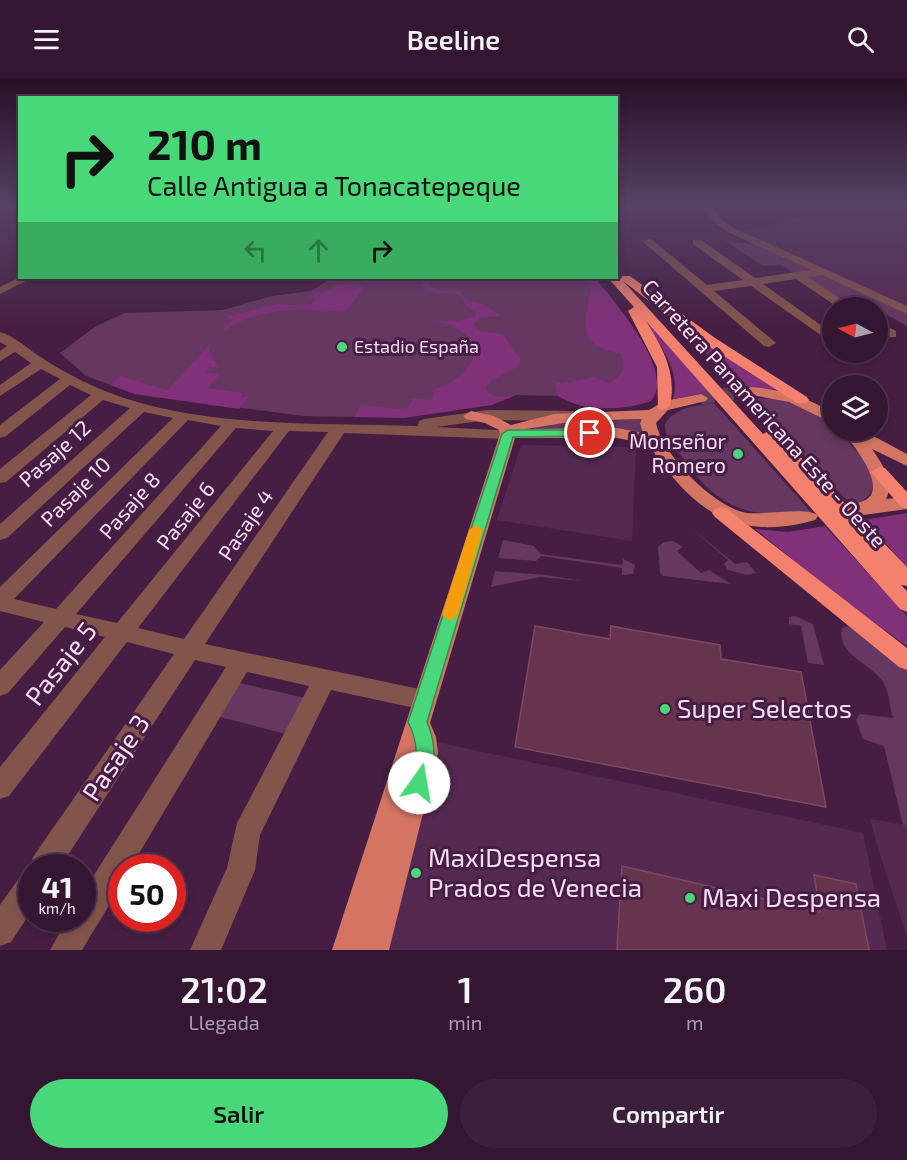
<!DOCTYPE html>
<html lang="es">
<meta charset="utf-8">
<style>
:root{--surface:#341632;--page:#3c1f3a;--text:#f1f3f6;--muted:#a99fac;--line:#4e354d;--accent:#48d779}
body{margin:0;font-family:"Exo 2",sans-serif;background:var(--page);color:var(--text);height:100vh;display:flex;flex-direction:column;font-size:22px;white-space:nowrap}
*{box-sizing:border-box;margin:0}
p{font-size:20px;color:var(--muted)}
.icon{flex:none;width:33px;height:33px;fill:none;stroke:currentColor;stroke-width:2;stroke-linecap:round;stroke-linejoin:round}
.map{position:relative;height:872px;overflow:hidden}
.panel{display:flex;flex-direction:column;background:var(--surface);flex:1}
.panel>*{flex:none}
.banner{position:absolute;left:18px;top:18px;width:600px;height:183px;border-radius:0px;box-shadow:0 3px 9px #0003,0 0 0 2px var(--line);background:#48d779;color:#111;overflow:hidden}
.needle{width:39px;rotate:277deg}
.fabs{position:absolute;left:822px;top:219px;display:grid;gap:12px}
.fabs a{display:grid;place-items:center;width:66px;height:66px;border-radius:50%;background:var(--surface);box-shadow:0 3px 9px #0003,0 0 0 2px var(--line);font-size:30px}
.speed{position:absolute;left:18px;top:776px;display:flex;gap:12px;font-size:30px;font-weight:700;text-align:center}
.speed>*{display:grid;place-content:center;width:78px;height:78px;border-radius:50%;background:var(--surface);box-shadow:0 3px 9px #0003,0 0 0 2px var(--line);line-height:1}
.speed small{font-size:15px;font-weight:400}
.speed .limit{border:9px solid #d22;background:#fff;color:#111}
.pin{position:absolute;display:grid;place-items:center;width:51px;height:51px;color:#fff;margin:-26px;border:3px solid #fff;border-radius:50%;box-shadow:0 2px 6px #0007}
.me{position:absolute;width:66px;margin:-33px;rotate:13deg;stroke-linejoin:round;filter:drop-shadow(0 0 4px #0008)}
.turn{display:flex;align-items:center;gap:21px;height:126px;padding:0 30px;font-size:27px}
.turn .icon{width:78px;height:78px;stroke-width:2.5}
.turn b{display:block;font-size:42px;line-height:51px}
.lanes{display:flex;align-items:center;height:57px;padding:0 30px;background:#0003;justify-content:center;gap:30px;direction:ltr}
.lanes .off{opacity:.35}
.eta{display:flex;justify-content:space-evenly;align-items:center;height:102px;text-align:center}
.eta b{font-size:36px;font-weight:600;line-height:42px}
.action{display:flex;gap:12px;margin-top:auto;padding:12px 30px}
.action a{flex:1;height:69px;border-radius:36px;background:var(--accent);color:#111;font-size:24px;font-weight:600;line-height:69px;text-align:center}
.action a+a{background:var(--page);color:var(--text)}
header{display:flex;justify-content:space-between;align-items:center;height:78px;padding:0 30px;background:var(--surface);font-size:27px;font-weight:600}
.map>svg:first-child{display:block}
</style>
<header><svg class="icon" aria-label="menu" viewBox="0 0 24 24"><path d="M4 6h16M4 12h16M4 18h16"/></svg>Beeline<svg class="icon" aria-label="search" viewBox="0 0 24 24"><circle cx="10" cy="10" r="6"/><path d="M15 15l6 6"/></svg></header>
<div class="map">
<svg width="907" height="872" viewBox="0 0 907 872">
<rect width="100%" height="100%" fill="#461e43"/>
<path fill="#562952" d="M 815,126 L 907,126 L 907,230 L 737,154 L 764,150 L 802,138 Z
M 521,367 L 636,369 L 632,463 L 497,442 Z
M 436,664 L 863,755 L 887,872 L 379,872 Z
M 870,741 L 907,747 L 907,859 L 882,783 Z"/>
<path fill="#663761" d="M 725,163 L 759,167 L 815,194 L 797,197 L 781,187 L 763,188 Z
M 820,196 L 907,235 L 907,248 L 852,217 L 835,221 L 800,199 Z
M 332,200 L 592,200 L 643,298 L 569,322 L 558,318 L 516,317 L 502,323 L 429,333 L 363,339 L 304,338 L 135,316 L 86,298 L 60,275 L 96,248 L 125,235 L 223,232 L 272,218 L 311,213 Z
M 750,321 C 781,317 809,329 832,348 L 832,352 L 838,353 L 863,380 L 875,402 C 872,417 866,422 852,428 Z
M 714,325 L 811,434 C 748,441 719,432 681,378 C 674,369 664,358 665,346 C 675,329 695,328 714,325 Z
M 645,341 L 648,355 L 534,351 L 531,349 L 547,345 Z
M 691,450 L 735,486 L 747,484 L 756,495 L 747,497 L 728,492 L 724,486 L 728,482 Z
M 503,462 L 534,468 L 541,476 L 622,487 L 623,481 L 635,487 L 633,496 L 622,497 L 622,490 L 541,478 L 536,483 L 498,480 Z
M 673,463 L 683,469 L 677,473 L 701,495 L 709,492 L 731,506 L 663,498 L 660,494 L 658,469 L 664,464 Z
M 495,493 L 546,497 L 582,503 L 540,499 L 491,509 Z
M 795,538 L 813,546 L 824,587 L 808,585 L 801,548 L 789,546 L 789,539 Z
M 849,548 L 907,590 L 907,747 L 903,747 L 884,668 L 863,661 L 856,642 L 860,636 L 893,640 C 890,630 889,613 883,604 C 871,585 836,577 842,550 Z
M 240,605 L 305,620 L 286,656 L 220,639 Z"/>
<path fill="#81307a" d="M 426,200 L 430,201 L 428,208 L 441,213 L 461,214 L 464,220 L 487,228 L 501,238 L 480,240 L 474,247 L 479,253 L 503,256 L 521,281 L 519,288 L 492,302 L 485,309 C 489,322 505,319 516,317 L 492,327 L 404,340 L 354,339 L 361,327 L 407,332 L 413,320 L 432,322 L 435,314 L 429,313 C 490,296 487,248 426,242 C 443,244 459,245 476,238 L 476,235 L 466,228 L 460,217 C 447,214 431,218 422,207 Z
M 547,200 L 595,200 C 613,222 677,294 651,323 C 623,333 583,334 558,318 L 554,302 L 561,306 L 594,299 L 609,305 C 623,298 627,289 620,275 C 573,270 586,238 592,204 Z
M 337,206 L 365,209 L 345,234 C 301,230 258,228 220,255 L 233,241 L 224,240 L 226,239 L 278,226 L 310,228 L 316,220 L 308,219 L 332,211 Z
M 641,237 L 710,314 L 673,321 C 682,290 656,263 641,237 Z
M 673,239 L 779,312 L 753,309 L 739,311 Z
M 212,264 L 209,272 L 218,289 L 210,289 L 206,294 L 220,296 L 208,310 L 243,315 L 241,318 L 249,319 L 239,331 L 135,316 L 110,307 L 120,298 L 168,312 Z
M 907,435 L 907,489 L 864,442 Z
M 825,448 L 907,538 L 907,568 L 847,525 L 755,451 L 788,454 Z"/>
<path fill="#68344d" stroke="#7e4861" stroke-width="1.5" d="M 535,548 L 610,561 L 611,548 L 633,552 L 720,567 L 721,581 L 801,594 L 826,729 L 515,669 Z
M 622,788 L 820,834 L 814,797 L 856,806 L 869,872 L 617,872 Z"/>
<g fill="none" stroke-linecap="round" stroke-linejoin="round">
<path stroke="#613b5d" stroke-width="13" stroke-dasharray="13 7" stroke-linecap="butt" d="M 701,320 L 751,313"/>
<path fill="#83544c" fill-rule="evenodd" d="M 702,126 L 711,126 L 721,141 L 734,150 L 907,228 L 907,236 L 822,197 L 808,199 L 854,230 L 839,230 L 796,201 L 763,206 L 832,255 L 832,265 L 751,208 L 714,213 L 776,265 L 769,269 L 764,268 L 642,163 L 651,161 L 707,207 L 743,202 L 693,166 L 693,162 L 701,162 L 755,200 L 811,192 L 728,154 L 715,145 Z
M 20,199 L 32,200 L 0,216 L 0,209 Z
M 878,244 L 896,253 L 896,259 L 886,259 L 878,253 Z
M 0,254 C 15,258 29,272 42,280 C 67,296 96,311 124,320 C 216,350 323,345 418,348 L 419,343 L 424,341 L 488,332 L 573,333 L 581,338 L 573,343 L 488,342 L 436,349 L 514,353 L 516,356 L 514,359 L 508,361 L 344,355 L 205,566 L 424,612 L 432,615 L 436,622 L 432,629 L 424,632 L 331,612 L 260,757 L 255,792 L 221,872 L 190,872 L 227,790 L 237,745 L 309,608 L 247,594 L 131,789 L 122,789 L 122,806 L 82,872 L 50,872 L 68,840 L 82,840 L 82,816 L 226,589 L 195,582 L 60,789 L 32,789 L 32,832 L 11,864 L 0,868 L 0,827 L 22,796 L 30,792 L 33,779 L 174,576 L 127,564 L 9,718 L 0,721 L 0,689 L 105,559 L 65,549 L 8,615 L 0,618 L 0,592 L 44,544 L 0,533 L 0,509 L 173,340 L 144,334 L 7,460 L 0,462 L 0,446 L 130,330 L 103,322 L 6,404 L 0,405 L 0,391 L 91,317 L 70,307 L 6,358 L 0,360 L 0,347 L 60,301 L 41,291 L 0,318 L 0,307 L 31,285 L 15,274 L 0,283 L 0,273 L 7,268 L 0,264 ZM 188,342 L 221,348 L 56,531 L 14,521 ZM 236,350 L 273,353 L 117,545 L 76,536 ZM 289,353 L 328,354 L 184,561 L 138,550 Z"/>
<path fill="#d47564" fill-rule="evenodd" d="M 751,309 C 781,311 807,319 832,335 L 832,345 L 789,324 L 746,316 L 744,313 Z
M 701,316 L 708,320 L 706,323 L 668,332 L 656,345 C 662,377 715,430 747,435 C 762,437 812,428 818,438 L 815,442 C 733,465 692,431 648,366 L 617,360 L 515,360 L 430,645 L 436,659 L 438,675 L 389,872 L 332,872 L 500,356 L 499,352 L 485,345 L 466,341 L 463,338 L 471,333 L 494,338 L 511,347 L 554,336 L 649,332 L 664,323 ZM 642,341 L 640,345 L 643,355 L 617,350 L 526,351 L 576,343 Z
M 842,352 L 862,352 L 907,376 L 907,388 L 872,371 C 882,386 895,403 886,421 L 907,419 L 907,431 L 856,438 L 850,436 L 847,432 C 853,423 865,426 871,417 C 881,398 851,366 842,352 Z"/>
<path fill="#f4816d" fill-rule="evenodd" d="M 616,197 L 621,201 L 622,198 L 630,198 L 715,260 L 807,319 L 809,322 L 807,325 L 797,325 L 705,266 L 623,203 L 763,356 L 770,352 L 776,354 L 907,489 L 907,508 L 901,507 L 907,513 L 907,534 L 900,531 L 646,243 C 663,271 677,294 670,328 L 663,332 L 658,331 L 657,289 L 628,233 L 634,229 L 608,200 L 616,200 Z
M 879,389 L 885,390 L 907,414 L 907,431 L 901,429 L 871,394 Z
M 721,429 L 727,431 L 907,570 L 907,592 L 899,589 L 715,439 L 712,435 L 715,431 Z"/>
</g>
<linearGradient id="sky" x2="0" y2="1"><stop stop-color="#261025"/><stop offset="0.51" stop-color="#574166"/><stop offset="1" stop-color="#574166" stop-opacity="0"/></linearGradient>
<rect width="907" height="249" fill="url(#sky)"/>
<path fill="#48d779" stroke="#2f8c4f" stroke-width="1.5" d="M 590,352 L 596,355 L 594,358 L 513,359 L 427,644 C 437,667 436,688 426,712 L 419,714 L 412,712 C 406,699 416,686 416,673 C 416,662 413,654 408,644 L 502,356 L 508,352 Z"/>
<path fill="#f59e0b" d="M 476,447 L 483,452 L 458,537 L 450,543 L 442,537 L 469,452 Z"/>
<g fill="#48d779" stroke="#461e43" stroke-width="2">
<circle cx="342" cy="269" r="6"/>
<circle cx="738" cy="376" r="6"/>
<circle cx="665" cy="631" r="6"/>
<circle cx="416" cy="795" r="6"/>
<circle cx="690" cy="820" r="6"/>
</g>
<g text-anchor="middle" stroke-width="6" stroke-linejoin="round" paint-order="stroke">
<g font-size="18" fill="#f7ddf3" stroke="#461e43" text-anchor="start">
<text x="354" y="275">Estadio España</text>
</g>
<g font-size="21" fill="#f7ddf3" stroke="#461e43">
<text transform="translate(764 336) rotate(48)" y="7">Carretera Panamericana Este - Oeste</text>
<text transform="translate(55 376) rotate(-42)" y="7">Pasaje 12</text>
<text transform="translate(76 414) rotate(-45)" y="7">Pasaje 10</text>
<text transform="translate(130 428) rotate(-49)" y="7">Pasaje 8</text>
<text transform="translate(186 438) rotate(-52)" y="7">Pasaje 6</text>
<text transform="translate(246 447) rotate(-56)" y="7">Pasaje 4</text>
</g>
<g font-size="21" fill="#f7ddf3" stroke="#461e43" text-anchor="end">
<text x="726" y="371">Monseñor<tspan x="726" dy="24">Romero</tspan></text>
</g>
<g font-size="26" fill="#f7ddf3" stroke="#461e43">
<text transform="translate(61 586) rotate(-52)" y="9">Pasaje 5</text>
<text transform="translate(116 680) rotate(-56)" y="9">Pasaje 3</text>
</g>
<g font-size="26" fill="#f7ddf3" stroke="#461e43" text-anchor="start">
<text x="677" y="640">Super Selectos</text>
<text x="428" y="789">MaxiDespensa<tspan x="428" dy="30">Prados de Venecia</tspan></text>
<text x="702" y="829">Maxi Despensa</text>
</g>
</g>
</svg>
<div class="fabs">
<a><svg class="needle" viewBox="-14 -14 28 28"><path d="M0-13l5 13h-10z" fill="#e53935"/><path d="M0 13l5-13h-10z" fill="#a99fac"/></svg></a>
<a><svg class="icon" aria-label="layers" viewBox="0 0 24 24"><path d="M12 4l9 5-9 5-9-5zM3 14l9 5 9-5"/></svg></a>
</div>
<div class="speed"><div>41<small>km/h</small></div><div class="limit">50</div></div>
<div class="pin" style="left:590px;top:355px;background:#d93025"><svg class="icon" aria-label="arrive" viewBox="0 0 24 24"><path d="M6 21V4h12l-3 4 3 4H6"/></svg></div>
<svg class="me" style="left:419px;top:705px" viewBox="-20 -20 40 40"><circle r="19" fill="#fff"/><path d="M0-13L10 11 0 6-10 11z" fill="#48d779"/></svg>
<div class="banner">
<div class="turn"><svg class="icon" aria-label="right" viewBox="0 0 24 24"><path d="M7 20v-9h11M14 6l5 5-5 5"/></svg><div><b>210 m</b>Calle Antigua a Tonacatepeque</div></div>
<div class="lanes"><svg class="icon off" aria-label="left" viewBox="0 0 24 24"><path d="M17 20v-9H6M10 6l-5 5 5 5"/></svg><svg class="icon off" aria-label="ahead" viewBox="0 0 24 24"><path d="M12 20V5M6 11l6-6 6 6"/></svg><svg class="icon" aria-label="right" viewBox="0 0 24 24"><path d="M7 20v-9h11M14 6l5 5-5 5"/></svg></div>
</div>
</div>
<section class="panel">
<div class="eta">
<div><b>21:02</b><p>Llegada</p></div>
<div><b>1</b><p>min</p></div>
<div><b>260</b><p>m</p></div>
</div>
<div class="action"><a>Salir</a><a>Compartir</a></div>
</section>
